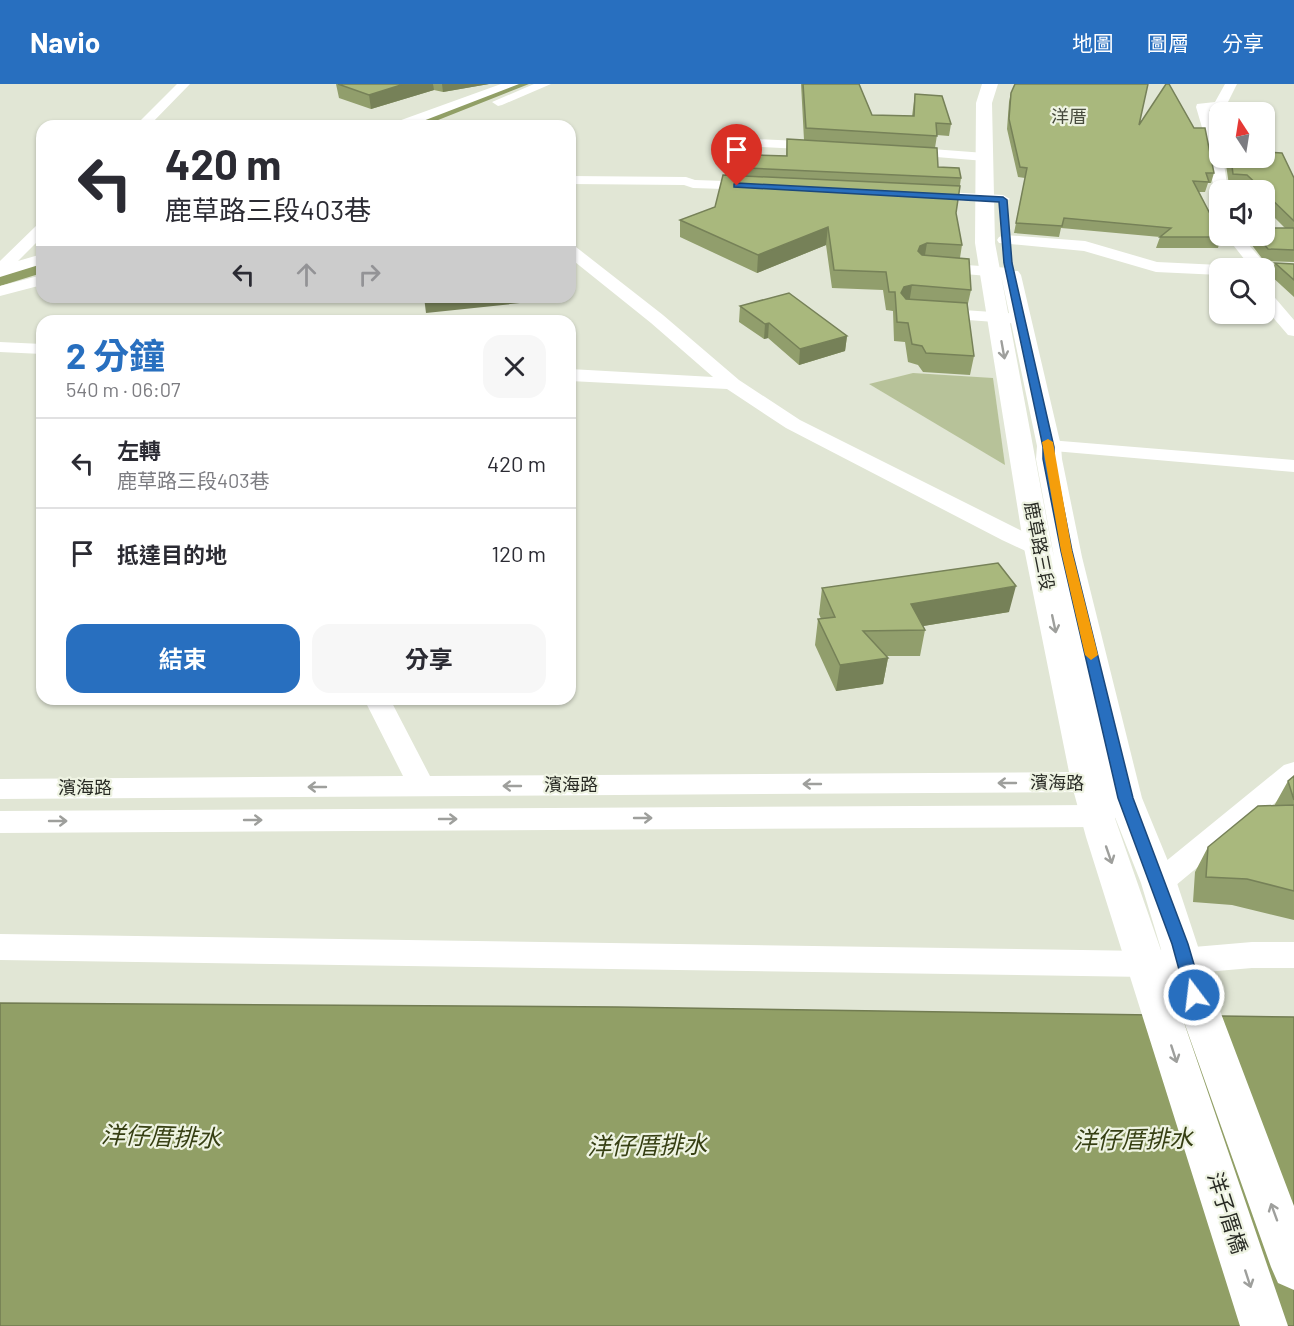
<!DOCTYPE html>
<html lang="zh-TW">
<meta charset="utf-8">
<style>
:root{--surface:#fff;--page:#f7f7f7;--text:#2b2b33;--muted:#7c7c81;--line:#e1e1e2;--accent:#286fbf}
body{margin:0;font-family:Barlow,"Noto Sans TC",sans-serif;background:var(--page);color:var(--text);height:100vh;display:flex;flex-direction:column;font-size:22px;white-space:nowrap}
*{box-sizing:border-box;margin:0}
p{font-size:20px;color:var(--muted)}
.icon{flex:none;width:33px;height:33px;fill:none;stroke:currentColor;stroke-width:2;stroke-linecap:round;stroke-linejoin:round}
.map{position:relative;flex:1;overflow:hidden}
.details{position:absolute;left:36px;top:231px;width:540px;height:390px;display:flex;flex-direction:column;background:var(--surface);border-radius:18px;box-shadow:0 2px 4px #0004}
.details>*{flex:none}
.hud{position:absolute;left:36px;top:36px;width:540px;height:183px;border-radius:18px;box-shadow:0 2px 4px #0004;background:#fff;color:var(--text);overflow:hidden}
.needle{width:39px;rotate:348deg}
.buttons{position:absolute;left:1209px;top:18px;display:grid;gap:12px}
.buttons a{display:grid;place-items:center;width:66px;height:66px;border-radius:12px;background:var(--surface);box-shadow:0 2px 4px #0004;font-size:30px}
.pin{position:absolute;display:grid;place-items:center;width:51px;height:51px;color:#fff;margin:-62px -26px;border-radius:50% 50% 50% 0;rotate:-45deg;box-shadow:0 0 6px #0007}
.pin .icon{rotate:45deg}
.me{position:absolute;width:66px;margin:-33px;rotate:345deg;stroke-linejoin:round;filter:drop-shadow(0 0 4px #0008)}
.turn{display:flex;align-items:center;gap:21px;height:126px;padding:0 30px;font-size:27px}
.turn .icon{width:78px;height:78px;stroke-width:2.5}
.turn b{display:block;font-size:42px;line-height:51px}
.lanes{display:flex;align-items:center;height:57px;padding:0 30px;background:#0003;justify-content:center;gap:30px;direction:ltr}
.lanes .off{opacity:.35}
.round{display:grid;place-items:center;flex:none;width:63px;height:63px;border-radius:18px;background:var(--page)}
.headline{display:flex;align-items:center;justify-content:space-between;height:102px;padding:0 30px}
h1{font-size:36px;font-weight:700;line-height:45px;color:var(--accent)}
.primary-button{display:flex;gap:12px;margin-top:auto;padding:12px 30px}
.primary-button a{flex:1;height:69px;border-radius:18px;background:var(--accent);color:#fff;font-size:24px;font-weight:700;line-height:69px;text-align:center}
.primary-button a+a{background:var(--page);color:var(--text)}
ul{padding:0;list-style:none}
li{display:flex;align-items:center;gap:18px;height:90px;padding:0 30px;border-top:2px solid var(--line)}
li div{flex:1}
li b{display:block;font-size:22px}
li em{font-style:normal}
header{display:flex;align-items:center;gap:36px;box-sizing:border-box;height:84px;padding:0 30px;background:var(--accent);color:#fff}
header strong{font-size:28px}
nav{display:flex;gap:33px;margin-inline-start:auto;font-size:21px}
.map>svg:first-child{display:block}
</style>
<header>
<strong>Navio</strong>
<nav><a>地圖</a><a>圖層</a><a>分享</a></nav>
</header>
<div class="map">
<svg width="1294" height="1242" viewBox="0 0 1294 1242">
<rect width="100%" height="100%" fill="#e1e6d5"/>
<path fill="#b7c299" d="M 913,289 L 993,294 L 1005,381 L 869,300 Z"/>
<path fill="#919f66" stroke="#727c52" stroke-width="1.5" d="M 0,919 L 617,923 L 1294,933 L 1294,1242 L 0,1242 Z"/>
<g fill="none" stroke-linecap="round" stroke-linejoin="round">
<path fill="#919f66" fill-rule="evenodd" d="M 512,0 L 529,0 L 423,42 L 404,42 L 406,39 Z
M 42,179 L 42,189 L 0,202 L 0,192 Z"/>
<path fill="#fff" fill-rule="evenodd" d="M 177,0 L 190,0 L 149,42 L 135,42 Z
M 501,0 L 519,0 L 410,42 L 391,42 L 393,39 Z
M 534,0 L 551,0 L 502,21 L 498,22 L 492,18 Z
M 1225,0 L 1237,0 L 1225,24 L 1209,26 L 1220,56 L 1220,74 L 1223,74 L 1228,106 L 1220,106 L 1220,110 L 1214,106 L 1206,57 L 1196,23 L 1197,20 L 1215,18 Z
M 732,54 L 820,58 L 827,62 L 820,66 L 727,61 L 725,58 Z
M 905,63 L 985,69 L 992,73 L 985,77 L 900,70 L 898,67 L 900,64 Z
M 570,92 L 686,93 L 695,96 L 754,98 L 761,102 L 754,106 L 693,104 L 684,101 L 570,100 Z
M 925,107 L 1003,111 L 1010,115 L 1003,119 L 920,114 L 918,111 Z
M 42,139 L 42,153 L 18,177 L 42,170 L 42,180 L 0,193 L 0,177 L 37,141 Z
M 1005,151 L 1085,157 L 1157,178 L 1220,181 L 1227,184 L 1220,184 L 1220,191 L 1156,188 L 1084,167 L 999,159 L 997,156 L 999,153 Z
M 1226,152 L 1241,152 L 1262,176 L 1254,184 L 1237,184 L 1245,176 Z
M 570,161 L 576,163 L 663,231 L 739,296 L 800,336 L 1046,459 L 1049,464 L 1046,469 L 1038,471 L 1030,469 L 1002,456 L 786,344 L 727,305 L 570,297 L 570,285 L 713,293 L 651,239 L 570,174 Z
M 937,179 L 1010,184 L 1018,189 L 1010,194 L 931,187 L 929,184 L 931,181 Z
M 42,191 L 42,201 L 0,212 L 0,202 Z
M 1264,207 L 1270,208 L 1294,236 L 1294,252 L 1288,251 L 1264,223 Z
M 934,224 L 1020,230 L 1026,231 L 1029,235 L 1026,239 L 1020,240 L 928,233 L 925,229 L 928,225 Z
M 0,258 L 42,260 L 42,270 L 0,268 Z
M 1049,356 L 1294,376 L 1294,388 L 1042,366 L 1039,362 L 1042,358 Z
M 364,615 L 390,615 L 430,692 L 1088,688 L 1113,698 L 1117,705 L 1114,711 L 1123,714 L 1127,721 C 1120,733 1108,739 1096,743 L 0,749 L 0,727 L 1091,721 L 1101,715 L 1085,708 L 0,715 L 0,695 L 403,692 Z
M 1294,678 L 1294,703 L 1169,807 L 1159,811 L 1149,807 L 1144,799 L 1149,791 L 1284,681 Z
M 0,850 L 1147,867 L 1252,858 L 1294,858 L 1294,884 L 1252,884 L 1147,893 L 0,876 Z"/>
<path fill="#fff" fill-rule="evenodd" d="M 982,0 L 998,0 L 992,19 L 995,159 L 1052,464 L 1084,608 L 1054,473 L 1036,375 L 1037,362 L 1001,191 L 1004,187 L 1018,187 L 1021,191 L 1061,362 L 1062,375 L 1082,473 L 1142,714 L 1177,799 L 1214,911 L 1294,1122 L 1294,1206 L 1278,1199 L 1271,1183 L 1178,921 L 1288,1242 L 1240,1242 L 1086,753 L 1071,698 L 1024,464 L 975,159 L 976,19 ZM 1111,723 L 1141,799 L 1164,875 Z"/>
</g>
<path fill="#919e6c" d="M 336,0 L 489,0 L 443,8 L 434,6 L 371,25 L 339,14 Z
M 801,0 L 859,0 L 872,31 L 912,32 L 915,10 L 951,40 L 949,52 L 937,51 L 935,64 L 804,56 Z
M 1011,9 L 1139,41 L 1214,89 L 1211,99 L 1208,99 L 1205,108 L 1198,108 L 1221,153 L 1218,164 L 1156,164 L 1160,153 L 1061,144 L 1059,153 L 1014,149 L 1025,94 L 1018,93 L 1007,45 L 1009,18 Z
M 787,55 L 938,83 L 961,94 L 956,129 L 962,161 L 960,174 L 971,206 L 967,224 L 974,272 L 970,291 L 923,288 L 918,281 L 908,278 L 905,258 L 894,257 L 893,227 L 886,226 L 883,206 L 832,204 L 826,161 L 757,189 L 680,153 L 680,136 L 715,123 L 725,91 L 726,83 L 786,72 Z
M 1225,74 L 1264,74 L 1294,94 L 1294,178 L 1264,177 L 1248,156 L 1249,152 L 1264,152 L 1285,144 L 1264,123 L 1264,106 L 1248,106 L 1244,102 L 1229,101 Z
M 1275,179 L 1294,180 L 1294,213 L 1270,191 Z
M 740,222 L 847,252 L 845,267 L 799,281 L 768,254 L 764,255 L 739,238 Z
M 822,504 L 1009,528 L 923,542 L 925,546 L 920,572 L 887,572 L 888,574 L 883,600 L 836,607 L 815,561 L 818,535 L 821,535 L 819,530 Z
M 1294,692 L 1294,836 L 1232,821 L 1193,818 L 1195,788 L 1208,763 L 1274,722 L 1288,697 Z"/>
<path fill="#768158" d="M 404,0 L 433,0 L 434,6 L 371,25 L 369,11 Z
M 442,0 L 489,0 L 443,8 Z
M 828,143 L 826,161 L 757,189 L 758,171 Z
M 927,159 L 924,177 L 918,167 L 920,162 Z
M 912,201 L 909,220 L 901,209 L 904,203 Z
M 424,213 L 568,213 L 568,214 L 426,229 Z
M 769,239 L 768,254 L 764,255 L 765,240 Z
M 847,252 L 845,267 L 799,281 L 800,265 Z
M 1016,502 L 1009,528 L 905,545 L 911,520 Z
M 888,574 L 883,600 L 836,607 L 840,581 Z"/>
<path fill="#a9b87d" stroke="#768158" stroke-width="1.5" d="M 338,0 L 404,0 L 369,11 Z
M 803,0 L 859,0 L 872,31 L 914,32 L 915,10 L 942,12 L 951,40 L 936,39 L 937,52 L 806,44 Z
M 1015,0 L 1148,0 L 1139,41 L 1166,0 L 1169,0 L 1194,44 L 1205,44 L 1214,89 L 1206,89 L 1209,98 L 1193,97 L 1220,149 L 1220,152 L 1221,153 L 1160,153 L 1171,144 L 1064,134 L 1062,142 L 1016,139 L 1027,84 L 1020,83 L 1009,35 L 1011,9 Z
M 787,55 L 937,64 L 938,83 L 959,84 L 961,94 L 726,83 L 729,70 L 787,72 Z
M 1264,68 L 1282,69 L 1294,94 L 1294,137 L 1264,108 L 1264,106 L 1263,106 L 1247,91 L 1233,90 L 1231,74 L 1264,74 Z
M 723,91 L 960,102 L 956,129 L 962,161 L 927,159 L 920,162 L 918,167 L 922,171 L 969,175 L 971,206 L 912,201 L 904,203 L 901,209 L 906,215 L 967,219 L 974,272 L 926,269 L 922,262 L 912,260 L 908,239 L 897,238 L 895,208 L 889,208 L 886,188 L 834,186 L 828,143 L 758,171 L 680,136 L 715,123 Z
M 1264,144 L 1294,144 L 1294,166 L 1268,165 L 1257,152 L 1264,152 Z
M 1275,179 L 1294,180 L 1294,196 Z
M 789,209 L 847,252 L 800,265 L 769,239 L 765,240 L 740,222 Z
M 998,479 L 1016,502 L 911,520 L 925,546 L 863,547 L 888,574 L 840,581 L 818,535 L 835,533 L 822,504 Z
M 1294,692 L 1294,716 L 1288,697 Z
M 1294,721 L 1294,807 L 1247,795 L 1206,793 L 1208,763 L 1258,722 Z"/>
<defs><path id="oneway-shaft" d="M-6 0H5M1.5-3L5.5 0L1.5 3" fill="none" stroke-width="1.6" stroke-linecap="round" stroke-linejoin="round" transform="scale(1.5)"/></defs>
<g stroke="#9e9f9c">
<use href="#oneway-shaft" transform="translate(1003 266) rotate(80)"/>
<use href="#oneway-shaft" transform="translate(1054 540) rotate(78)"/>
<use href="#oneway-shaft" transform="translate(1007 699) rotate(180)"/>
<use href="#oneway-shaft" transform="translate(812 700) rotate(180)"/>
<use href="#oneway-shaft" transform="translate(512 702) rotate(180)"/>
<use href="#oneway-shaft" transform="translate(317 703) rotate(180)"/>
<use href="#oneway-shaft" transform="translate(643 734)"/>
<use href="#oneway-shaft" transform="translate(448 735)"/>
<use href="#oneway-shaft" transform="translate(253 736)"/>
<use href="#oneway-shaft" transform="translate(58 737)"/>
<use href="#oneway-shaft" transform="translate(1109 771) rotate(71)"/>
<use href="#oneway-shaft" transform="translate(1174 970) rotate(72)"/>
<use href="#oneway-shaft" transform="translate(1274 1128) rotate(-110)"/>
<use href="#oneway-shaft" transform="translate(1248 1195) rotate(72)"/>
</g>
<path fill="#286fbf" stroke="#1a487c" stroke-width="1.5" d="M 737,99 L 1003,113 L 1007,116 L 1012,179 L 1054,363 L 1054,375 L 1072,467 L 1133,714 L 1188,860 L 1203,911 L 1200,916 L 1194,919 L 1188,916 L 1186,911 L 1172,860 L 1118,714 L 1061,467 L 1043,375 L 1043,363 L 1004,179 L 999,118 L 734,103 L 734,100 Z"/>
<path fill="#f59e0b" d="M 1048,355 L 1053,358 L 1072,467 L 1098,571 L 1091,576 L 1085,571 L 1061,467 L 1042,358 Z"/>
<g text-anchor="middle" stroke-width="4.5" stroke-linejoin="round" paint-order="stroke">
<g font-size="18" fill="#484c3e" stroke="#eef3e2">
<text x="1069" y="39">洋厝</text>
</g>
<g font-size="18" fill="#282a24" stroke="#eef3e2">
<text transform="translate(1039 462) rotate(79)" y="6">鹿草路三段</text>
<text transform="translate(1057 699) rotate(1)" y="6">濱海路</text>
<text x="571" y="707">濱海路</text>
<text x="85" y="710">濱海路</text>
</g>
<g font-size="21" fill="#282a24" stroke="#eef3e2">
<text transform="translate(1227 1129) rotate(72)" y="7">洋子厝橋</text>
</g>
<g font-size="24" font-style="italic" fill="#363f13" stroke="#eef3e2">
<text transform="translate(161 1053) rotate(2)" y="8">洋仔厝排水</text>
<text transform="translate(1133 1056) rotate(-1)" y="8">洋仔厝排水</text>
<text transform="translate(647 1062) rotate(-1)" y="8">洋仔厝排水</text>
</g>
</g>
</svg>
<div class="buttons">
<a><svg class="needle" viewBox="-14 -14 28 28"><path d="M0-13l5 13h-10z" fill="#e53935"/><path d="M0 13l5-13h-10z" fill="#7c7c81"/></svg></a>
<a><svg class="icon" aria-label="sound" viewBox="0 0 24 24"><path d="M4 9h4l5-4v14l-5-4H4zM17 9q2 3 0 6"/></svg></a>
<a><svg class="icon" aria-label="search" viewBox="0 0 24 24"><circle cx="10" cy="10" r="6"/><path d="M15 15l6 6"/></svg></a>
</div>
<div class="pin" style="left:737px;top:102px;background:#d93025"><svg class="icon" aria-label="arrive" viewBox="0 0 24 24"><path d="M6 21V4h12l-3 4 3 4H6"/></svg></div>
<svg class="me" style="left:1194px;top:911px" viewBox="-20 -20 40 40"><circle r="17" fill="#286fbf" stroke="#fff" stroke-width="3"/><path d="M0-11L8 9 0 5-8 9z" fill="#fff"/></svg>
<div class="hud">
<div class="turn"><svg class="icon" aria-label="left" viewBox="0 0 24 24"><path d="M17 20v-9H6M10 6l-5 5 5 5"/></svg><div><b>420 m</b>鹿草路三段403巷</div></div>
<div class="lanes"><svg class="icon" aria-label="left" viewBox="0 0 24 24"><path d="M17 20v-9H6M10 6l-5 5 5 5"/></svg><svg class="icon off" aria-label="ahead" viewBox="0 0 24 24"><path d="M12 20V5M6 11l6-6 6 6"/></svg><svg class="icon off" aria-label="right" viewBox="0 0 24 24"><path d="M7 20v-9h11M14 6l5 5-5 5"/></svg></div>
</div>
<section class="details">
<div class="headline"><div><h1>2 分鐘</h1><p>540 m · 06:07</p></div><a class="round"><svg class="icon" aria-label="close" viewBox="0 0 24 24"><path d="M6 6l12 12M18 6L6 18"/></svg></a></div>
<ul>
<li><svg class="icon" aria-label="left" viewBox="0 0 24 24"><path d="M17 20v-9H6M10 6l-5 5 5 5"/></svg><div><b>左轉</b><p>鹿草路三段403巷</p></div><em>420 m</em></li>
<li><svg class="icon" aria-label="arrive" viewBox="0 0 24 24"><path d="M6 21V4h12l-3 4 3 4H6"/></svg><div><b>抵達目的地</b></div><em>120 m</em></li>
</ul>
<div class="primary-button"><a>結束</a><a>分享</a></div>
</section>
</div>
